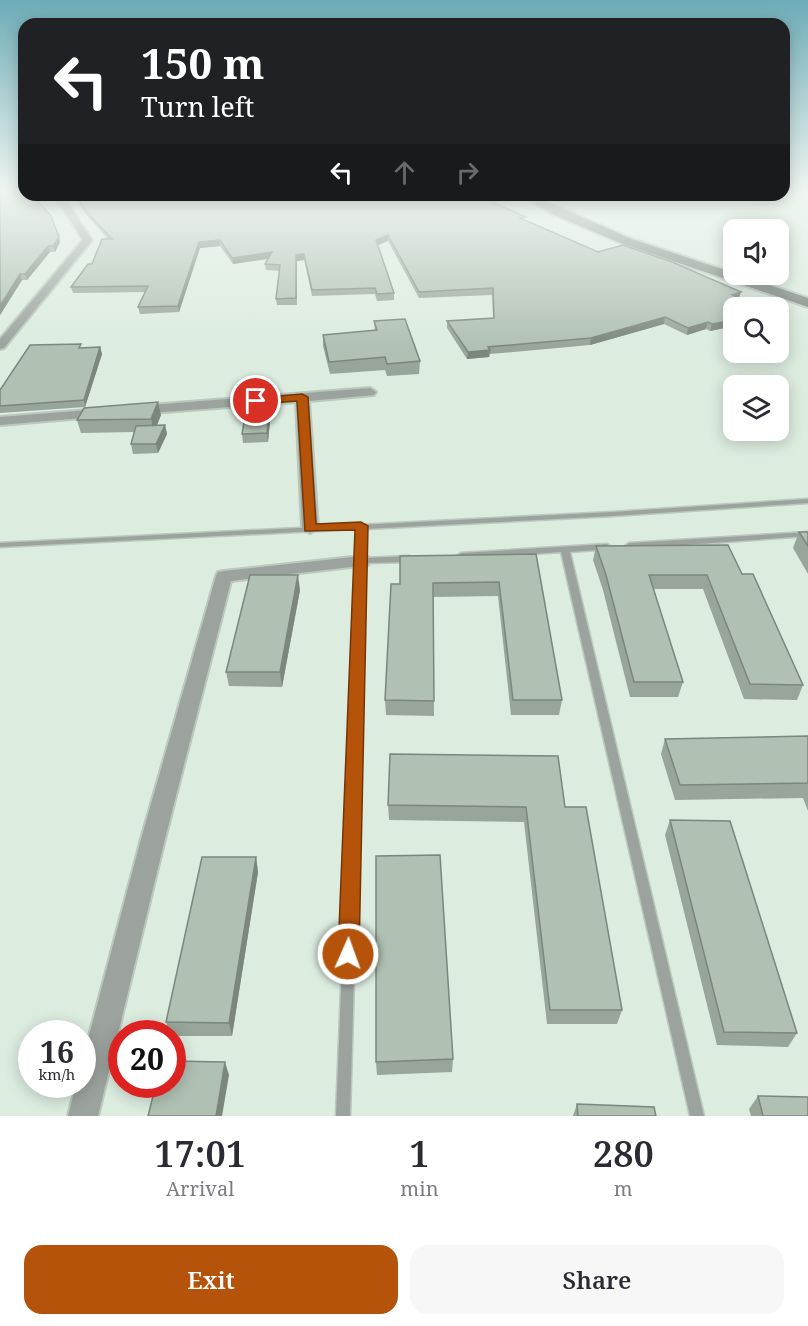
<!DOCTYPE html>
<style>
:root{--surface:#fff;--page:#f7f7f7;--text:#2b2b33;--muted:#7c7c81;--accent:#b45309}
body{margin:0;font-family:"Noto Serif",serif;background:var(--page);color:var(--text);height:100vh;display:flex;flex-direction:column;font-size:22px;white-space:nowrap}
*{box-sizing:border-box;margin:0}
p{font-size:20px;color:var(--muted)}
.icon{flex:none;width:33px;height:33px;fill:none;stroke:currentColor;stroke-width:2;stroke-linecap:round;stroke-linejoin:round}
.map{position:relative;height:1116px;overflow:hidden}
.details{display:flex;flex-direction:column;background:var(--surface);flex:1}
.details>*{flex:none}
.hud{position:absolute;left:18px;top:18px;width:772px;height:183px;border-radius:18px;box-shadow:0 3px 15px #0003;background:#202124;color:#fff;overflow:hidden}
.buttons{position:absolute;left:723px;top:219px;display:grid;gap:12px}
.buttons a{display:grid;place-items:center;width:66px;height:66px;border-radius:12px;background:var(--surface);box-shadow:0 3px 15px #0003;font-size:30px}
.speed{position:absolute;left:18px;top:1020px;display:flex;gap:12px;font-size:30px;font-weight:700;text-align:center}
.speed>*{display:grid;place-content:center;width:78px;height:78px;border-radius:50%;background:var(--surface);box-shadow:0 3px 15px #0003;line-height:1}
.speed small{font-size:15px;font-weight:400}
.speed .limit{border:9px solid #d22;background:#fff;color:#111}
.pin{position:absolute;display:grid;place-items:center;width:51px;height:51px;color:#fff;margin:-26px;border:3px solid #fff;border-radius:50%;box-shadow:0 2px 6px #0007}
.me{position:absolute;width:66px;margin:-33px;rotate:2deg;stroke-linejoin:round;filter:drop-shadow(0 0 4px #0008)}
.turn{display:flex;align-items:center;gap:21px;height:126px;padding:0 24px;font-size:27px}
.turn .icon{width:78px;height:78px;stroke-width:2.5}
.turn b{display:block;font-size:42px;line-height:51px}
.lanes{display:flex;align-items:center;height:57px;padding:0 24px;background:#0003;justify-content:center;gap:30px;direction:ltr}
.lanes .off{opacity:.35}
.eta{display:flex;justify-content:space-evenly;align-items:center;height:102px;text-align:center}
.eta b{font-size:36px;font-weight:600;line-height:42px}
.cta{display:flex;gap:12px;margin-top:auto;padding:12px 24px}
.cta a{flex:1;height:69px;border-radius:18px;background:var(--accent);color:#fff;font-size:24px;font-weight:600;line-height:69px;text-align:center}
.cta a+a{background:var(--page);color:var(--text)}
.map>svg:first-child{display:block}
</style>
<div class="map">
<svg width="808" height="1116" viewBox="0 0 808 1116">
<rect width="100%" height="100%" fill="#dcecdf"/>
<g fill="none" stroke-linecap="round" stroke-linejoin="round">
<defs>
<path id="service" d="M 808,499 L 808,503 L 613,516 L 365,529 L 366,558 L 409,556 L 413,559 L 409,562 L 366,563 L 350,1116 L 336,1116 L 358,561 L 357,529 L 0,547 L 0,543 L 613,512 Z
M 808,532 L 808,536 L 629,549 L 625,546 L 629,543 Z
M 607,544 L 611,547 L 610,549 L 570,552 L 704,1116 L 690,1116 L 561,552 L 461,559 L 457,556 L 461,553 Z"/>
<path id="minor" d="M 54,195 L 62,195 L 92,240 L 4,348 L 0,349 L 0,339 L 83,240 Z
M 370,388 L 376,392 L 374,395 L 309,401 L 318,528 L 310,533 L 302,528 L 296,402 L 138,414 L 132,410 L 138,406 Z
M 101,409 L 108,413 L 106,416 L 0,425 L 0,417 Z
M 362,556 L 368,557 L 370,561 L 368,565 L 231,581 L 165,839 L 98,1116 L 68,1116 L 76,1084 L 82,1084 L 82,1062 L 141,839 L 216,576 L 218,572 L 224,571 Z"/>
<path id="secondary" d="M 519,195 L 532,195 L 632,239 L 808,298 L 808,307 L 623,244 L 554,215 Z"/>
</defs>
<use href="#service" stroke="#bac8bd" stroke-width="3"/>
<use href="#minor" stroke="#bac8bd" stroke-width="4"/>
<use href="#secondary" stroke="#bac8bd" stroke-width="4"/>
<use href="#service" fill="#9ca29d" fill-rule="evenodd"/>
<use href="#minor" fill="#9ca29d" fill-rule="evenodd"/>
<use href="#secondary" fill="#778179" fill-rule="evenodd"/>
</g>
<path fill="#97a59a" d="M 0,191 L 60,242 L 55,252 L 50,252 L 27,280 L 22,280 L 0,315 Z
M 74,195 L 513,195 L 512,199 L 493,203 L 525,221 L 598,252 L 734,308 L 734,326 L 710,331 L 706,329 L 687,335 L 664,324 L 590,345 L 490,354 L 489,357 L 467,359 L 447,328 L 447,321 L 493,318 L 492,295 L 419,298 L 388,241 L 377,245 L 394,293 L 394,300 L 377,301 L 375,294 L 312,296 L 304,260 L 297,261 L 297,305 L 277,305 L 276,299 L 280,271 L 266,270 L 265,264 L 268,259 L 233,264 L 220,246 L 200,248 L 179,312 L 140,314 L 138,307 L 145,292 L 73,293 L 71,287 L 92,264 L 108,239 L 84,212 Z
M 374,321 L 420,361 L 419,374 L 387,376 L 385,370 L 330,374 L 323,346 L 323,335 L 375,331 Z
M 100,347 L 102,354 L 85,407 L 0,413 L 0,390 L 82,348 Z
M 270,402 L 271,410 L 268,442 L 243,443 L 242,434 Z
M 161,415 L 157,425 L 165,425 L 167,434 L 158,453 L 133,454 L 131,444 L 134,432 L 81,433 L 77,420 Z
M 799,532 L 808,532 L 808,574 L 793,548 Z
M 596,546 L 742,574 L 803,685 L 797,700 L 744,699 L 703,589 L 653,589 L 683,682 L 678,697 L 630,697 L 603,590 L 593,560 Z
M 536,554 L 562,700 L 559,715 L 511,715 L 498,596 L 433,597 L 434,716 L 386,715 L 385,700 L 400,584 Z
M 300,590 L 282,687 L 229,686 L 226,672 Z
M 808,736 L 808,811 L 803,798 L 675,800 L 661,754 L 665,739 Z
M 388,805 L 565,807 L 622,1010 L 617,1024 L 547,1024 L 524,822 L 389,820 Z
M 670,820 L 797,1033 L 788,1047 L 717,1045 L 665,835 Z
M 256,857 L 258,872 L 232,1036 L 172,1036 L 172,1034 L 170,1034 L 166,1022 Z
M 453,1059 L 452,1072 L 377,1075 L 376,1062 Z
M 758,1096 L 808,1116 L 751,1116 L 749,1109 Z
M 577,1104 L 656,1116 L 573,1116 Z"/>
<path fill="#7b867d" d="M 506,195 L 513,195 L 512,199 L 484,204 L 485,199 Z
M 388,235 L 388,241 L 376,246 L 376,240 Z
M 59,237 L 60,242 L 55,252 L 53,246 Z
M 220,240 L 220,246 L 200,248 L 179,312 L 178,306 L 199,242 Z
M 48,246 L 50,252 L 27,280 L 25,274 Z
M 272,252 L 273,258 L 233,264 L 232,258 Z
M 304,254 L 304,260 L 297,261 L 297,305 L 296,255 Z
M 20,274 L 22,280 L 0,315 L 0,306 Z
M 741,292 L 739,298 L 732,295 Z
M 665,317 L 664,324 L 590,345 L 591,338 Z
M 734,320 L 734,326 L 710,331 L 712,324 Z
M 708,322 L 706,329 L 687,335 L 688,328 Z
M 100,347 L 102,354 L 85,407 L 84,400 Z
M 490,350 L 489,357 L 467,359 L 468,352 Z
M 158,402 L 161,415 L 154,432 L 151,419 Z
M 270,402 L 271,410 L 268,442 L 267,433 Z
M 165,425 L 167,434 L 158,453 L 156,444 Z
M 298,575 L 300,590 L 282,687 L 280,672 Z
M 256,857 L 258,872 L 232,1036 L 229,1023 Z
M 225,1062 L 229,1075 L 222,1116 L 216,1116 Z"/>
<path fill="#b0c0b3" stroke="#7b867d" stroke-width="1.5" d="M 0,191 L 24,191 L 24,195 L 32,195 L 51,216 L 59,237 L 53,246 L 48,246 L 25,274 L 20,274 L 0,306 Z
M 76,195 L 506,195 L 485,199 L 526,217 L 520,218 L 598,252 L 623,245 L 672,262 L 741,292 L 732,295 L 757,308 L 734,308 L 734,320 L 712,324 L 708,322 L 688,328 L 665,317 L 591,338 L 488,347 L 490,350 L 468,352 L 447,321 L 494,318 L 493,288 L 419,292 L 388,235 L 376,240 L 394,293 L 377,294 L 375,288 L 312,290 L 304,254 L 296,255 L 296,298 L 276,299 L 280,265 L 265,264 L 272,252 L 232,258 L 220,240 L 199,242 L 178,306 L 138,307 L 148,286 L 71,287 L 88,264 L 92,264 L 102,239 L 112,239 L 83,207 Z
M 405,319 L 420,361 L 387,364 L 385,357 L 329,362 L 323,335 L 377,330 L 374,321 Z
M 81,344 L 79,348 L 100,347 L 84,400 L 0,406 L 0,390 L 30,345 Z
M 158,402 L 151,419 L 77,420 L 84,408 Z
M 270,402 L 267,433 L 242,434 L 247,405 Z
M 165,425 L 156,444 L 131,444 L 136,426 Z
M 799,532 L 808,532 L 808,546 Z
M 728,545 L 742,574 L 753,574 L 803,685 L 750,684 L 707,575 L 649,575 L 683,682 L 634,682 L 606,575 L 596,546 Z
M 536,554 L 562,700 L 513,700 L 499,582 L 433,583 L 434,701 L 385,700 L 391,584 L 400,584 L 400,556 Z
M 250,575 L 298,575 L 280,672 L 226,672 Z
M 808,736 L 808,783 L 680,785 L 665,739 Z
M 390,754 L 558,756 L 565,807 L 586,807 L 622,1010 L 550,1010 L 526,807 L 388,805 Z
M 670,820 L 730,821 L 797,1033 L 724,1032 Z
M 440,855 L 453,1059 L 376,1062 L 376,856 Z
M 202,857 L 256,857 L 229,1023 L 166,1022 Z
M 172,1061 L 225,1062 L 216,1116 L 148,1116 L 156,1084 L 172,1084 Z
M 758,1096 L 808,1097 L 808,1116 L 763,1116 Z
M 577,1104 L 654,1107 L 656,1116 L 578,1116 Z"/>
<linearGradient id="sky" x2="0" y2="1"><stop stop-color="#6dabb6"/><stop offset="0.55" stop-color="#eff6f1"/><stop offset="1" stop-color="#eff6f1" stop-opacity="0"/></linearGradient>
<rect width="808" height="347" fill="url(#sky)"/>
<path fill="#b45309" stroke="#753606" stroke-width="1.5" d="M 302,394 L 308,397 L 316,524 L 361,522 L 368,526 L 359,954 L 356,962 L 348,965 L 341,962 L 338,954 L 355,530 L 305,531 L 297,401 L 256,404 L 251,401 L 256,398 Z"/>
</svg>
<div class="buttons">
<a><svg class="icon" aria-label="sound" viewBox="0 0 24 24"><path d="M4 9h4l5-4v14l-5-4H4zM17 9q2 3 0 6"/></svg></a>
<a><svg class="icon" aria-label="search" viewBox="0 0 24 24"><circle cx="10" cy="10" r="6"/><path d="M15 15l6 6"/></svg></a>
<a><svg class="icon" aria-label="layers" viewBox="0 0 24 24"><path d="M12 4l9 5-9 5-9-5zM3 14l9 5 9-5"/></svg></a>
</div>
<div class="speed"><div>16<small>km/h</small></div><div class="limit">20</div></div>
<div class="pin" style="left:256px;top:401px;background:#d93025"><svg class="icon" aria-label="arrive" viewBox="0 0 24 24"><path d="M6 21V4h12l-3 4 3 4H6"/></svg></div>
<svg class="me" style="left:348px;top:954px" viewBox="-20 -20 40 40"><circle r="17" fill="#b45309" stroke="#fff" stroke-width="3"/><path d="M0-11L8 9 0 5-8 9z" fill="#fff"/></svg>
<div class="hud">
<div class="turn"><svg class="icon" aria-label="left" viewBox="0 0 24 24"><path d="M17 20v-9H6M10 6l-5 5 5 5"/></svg><div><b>150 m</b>Turn left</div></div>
<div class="lanes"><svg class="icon" aria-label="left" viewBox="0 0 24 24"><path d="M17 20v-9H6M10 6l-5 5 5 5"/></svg><svg class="icon off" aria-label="ahead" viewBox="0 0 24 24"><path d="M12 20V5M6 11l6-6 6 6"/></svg><svg class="icon off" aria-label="right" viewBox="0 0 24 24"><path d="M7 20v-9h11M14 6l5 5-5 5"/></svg></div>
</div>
</div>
<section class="details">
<div class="eta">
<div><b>17:01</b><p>Arrival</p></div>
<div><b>1</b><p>min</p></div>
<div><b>280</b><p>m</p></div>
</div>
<div class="cta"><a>Exit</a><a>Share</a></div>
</section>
